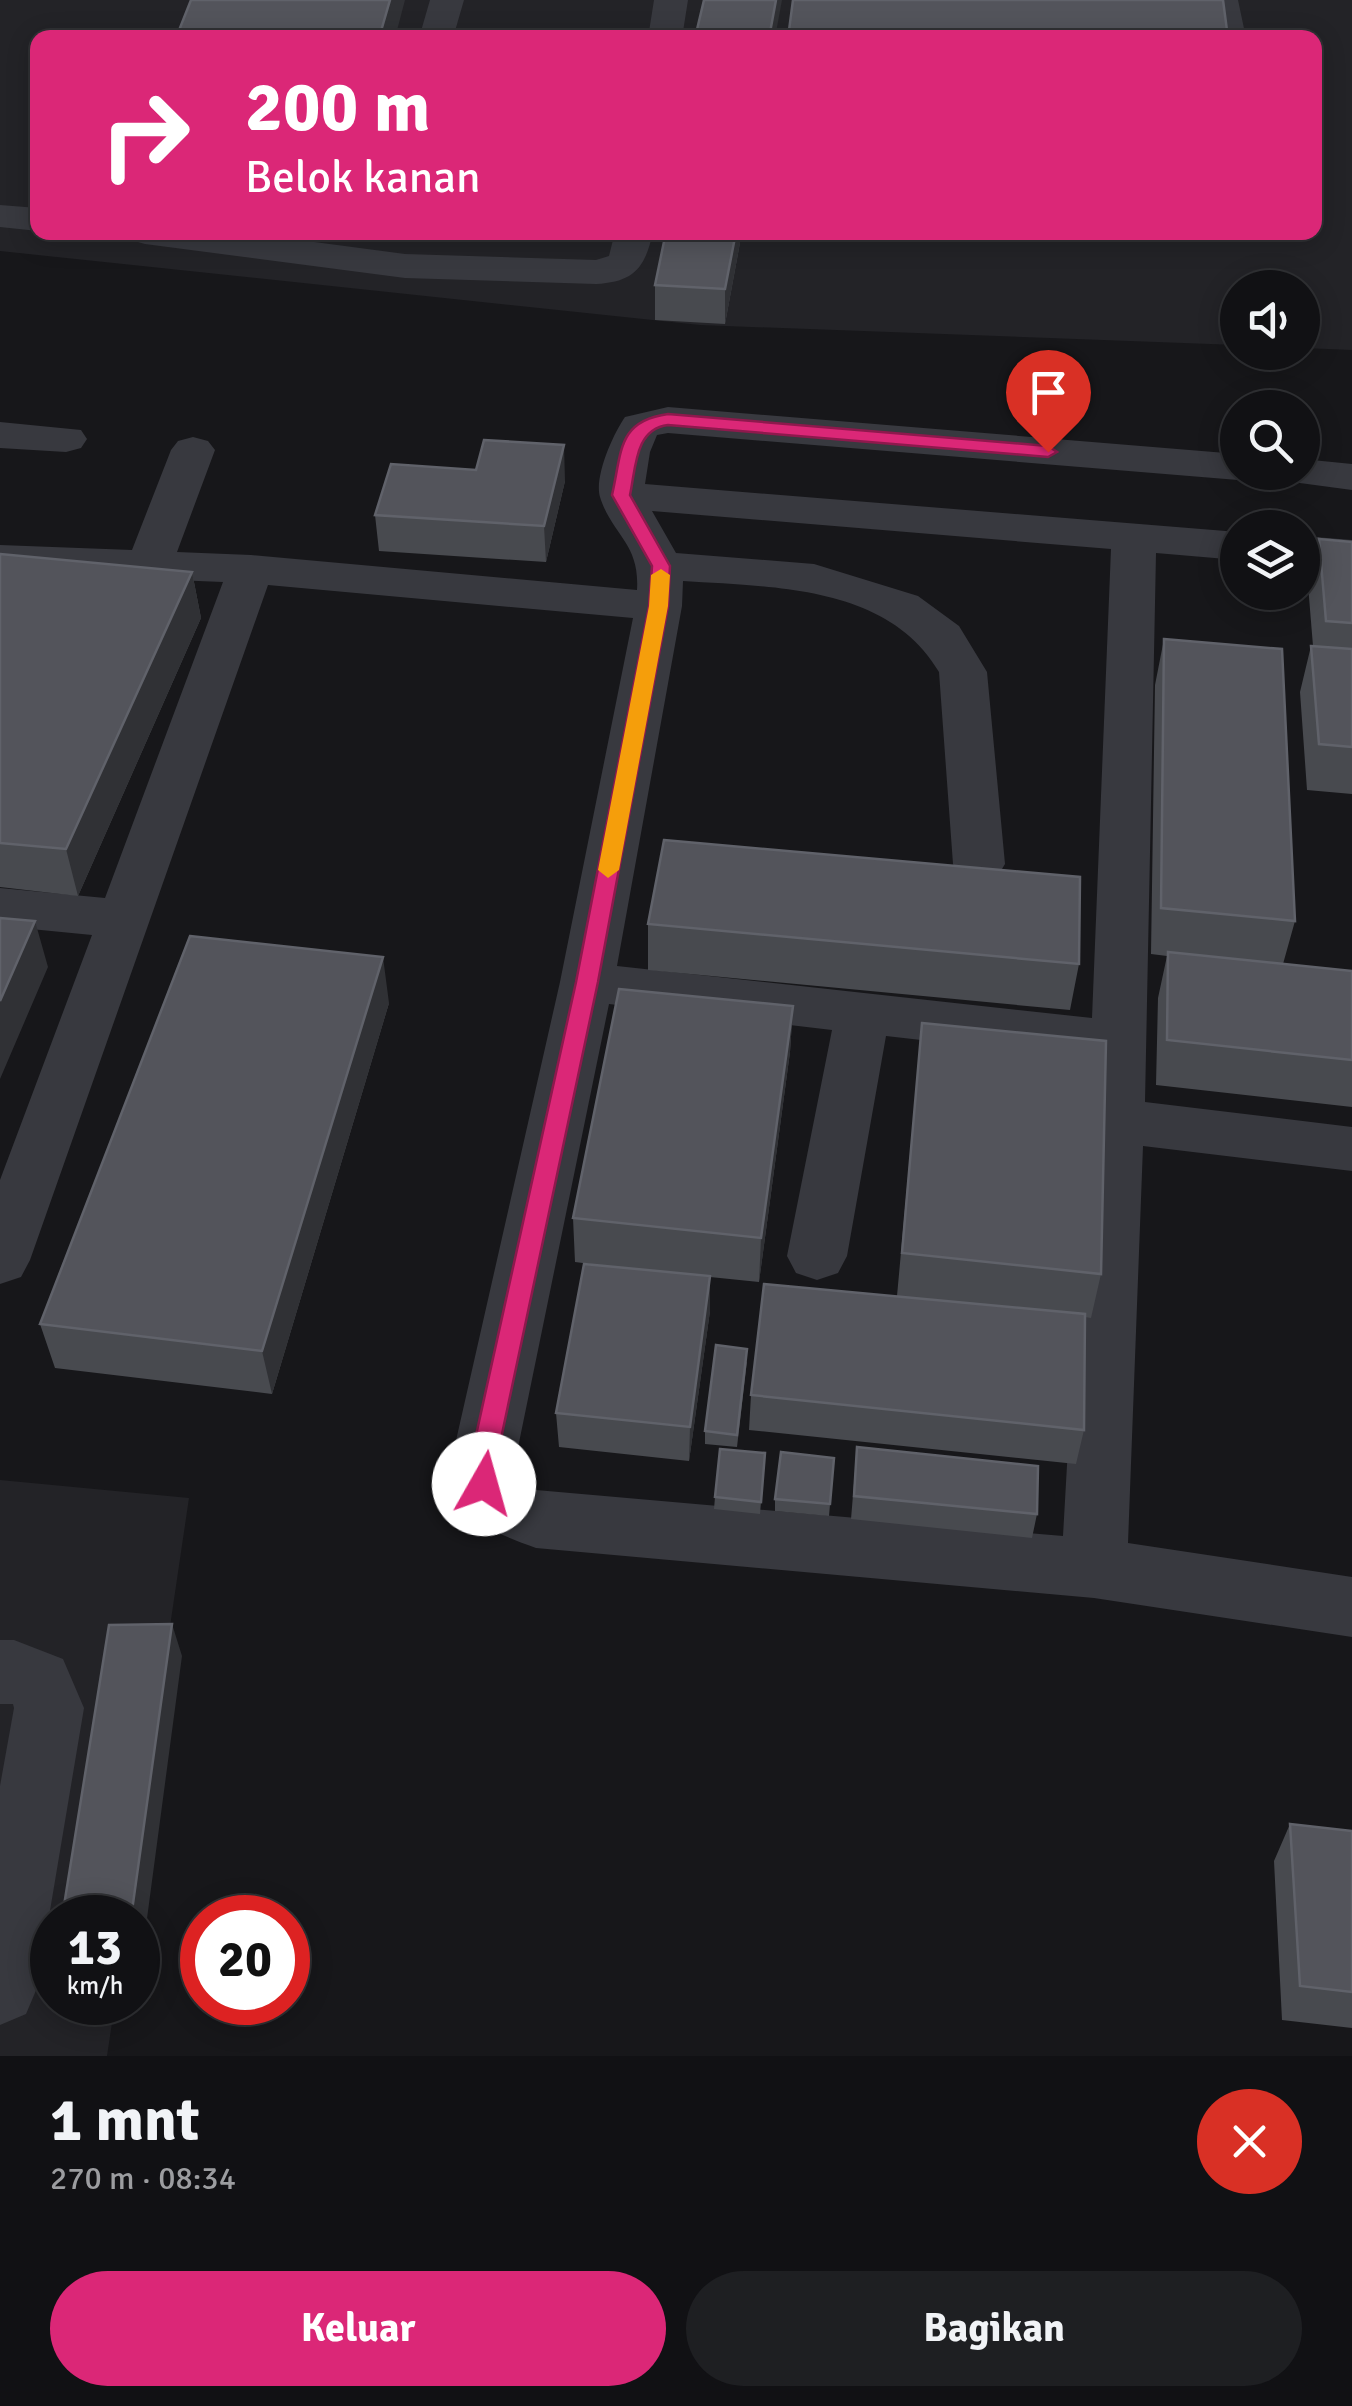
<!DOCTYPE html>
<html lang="id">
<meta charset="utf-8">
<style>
:root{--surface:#111114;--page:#1e1f22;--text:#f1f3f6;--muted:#9c9da0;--line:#303134;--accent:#db2777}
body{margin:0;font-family:Signika,sans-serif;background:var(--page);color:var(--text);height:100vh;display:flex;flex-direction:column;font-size:38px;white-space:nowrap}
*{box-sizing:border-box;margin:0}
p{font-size:32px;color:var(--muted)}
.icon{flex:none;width:55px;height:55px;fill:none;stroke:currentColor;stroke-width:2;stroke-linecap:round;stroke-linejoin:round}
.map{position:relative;height:2056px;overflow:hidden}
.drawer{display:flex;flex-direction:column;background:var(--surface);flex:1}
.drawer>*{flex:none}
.guide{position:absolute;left:30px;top:30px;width:1292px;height:210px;border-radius:20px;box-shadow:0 5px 25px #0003,0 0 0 2px var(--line);background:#db2777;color:#fff;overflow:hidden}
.tools{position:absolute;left:1220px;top:270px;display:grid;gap:20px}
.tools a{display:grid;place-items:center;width:100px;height:100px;border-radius:50%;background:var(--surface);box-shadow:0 5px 25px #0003,0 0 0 2px var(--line);font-size:50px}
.speed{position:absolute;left:30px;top:1895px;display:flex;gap:20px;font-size:50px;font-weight:700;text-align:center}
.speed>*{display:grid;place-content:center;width:130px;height:130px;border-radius:50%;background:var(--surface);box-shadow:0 5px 25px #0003,0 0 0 2px var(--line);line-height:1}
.speed small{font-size:25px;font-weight:400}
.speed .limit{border:15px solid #d22;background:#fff;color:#111}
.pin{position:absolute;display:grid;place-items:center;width:85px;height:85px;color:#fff;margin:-102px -42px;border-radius:50% 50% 50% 0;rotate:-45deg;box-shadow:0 0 10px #0007}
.pin .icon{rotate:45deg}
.me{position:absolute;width:110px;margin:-55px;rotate:7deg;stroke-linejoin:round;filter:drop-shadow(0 0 8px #0008)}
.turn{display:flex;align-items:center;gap:35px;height:210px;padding:0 50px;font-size:45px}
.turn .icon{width:130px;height:130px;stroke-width:2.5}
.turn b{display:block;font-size:70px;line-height:85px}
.round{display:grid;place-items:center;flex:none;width:105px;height:105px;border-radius:52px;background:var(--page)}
.overview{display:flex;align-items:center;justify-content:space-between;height:170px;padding:0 50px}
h1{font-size:60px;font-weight:700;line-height:75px}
.button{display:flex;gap:20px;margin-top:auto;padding:20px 50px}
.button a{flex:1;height:115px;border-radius:60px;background:var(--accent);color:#fff;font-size:40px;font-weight:700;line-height:115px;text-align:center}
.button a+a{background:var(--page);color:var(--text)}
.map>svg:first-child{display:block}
</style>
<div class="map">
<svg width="1352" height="2056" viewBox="0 0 1352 2056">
<rect width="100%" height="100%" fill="#17171a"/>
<path fill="#232327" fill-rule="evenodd" d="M 0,0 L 1352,0 L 1352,350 L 1303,348 L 1302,288 L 1238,288 L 1237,345 L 700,325 L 0,251 ZM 38,38 L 1315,38 L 1315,232 L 38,232 Z
M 0,1480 L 189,1498 L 127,1917 L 52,1918 L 52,2002 L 115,2003 L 107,2056 L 0,2056 Z"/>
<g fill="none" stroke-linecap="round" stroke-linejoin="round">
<path fill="#38393f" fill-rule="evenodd" d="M 430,0 L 464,0 L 453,38 L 419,38 Z
M 654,0 L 688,0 L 682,38 L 648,38 Z
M 1204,0 L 1238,0 L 1246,38 L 1212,38 Z
M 0,205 L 38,208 L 38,231 L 0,227 Z
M 126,232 L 238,232 L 405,254 L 596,260 L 609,256 L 615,232 L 653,232 C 645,268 634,282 596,284 L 405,278 L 145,244 L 131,240 Z
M 668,407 L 1238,454 L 1238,472 L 1256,472 L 1238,480 L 668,433 L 657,435 L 650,452 L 645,484 L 1238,532 L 1238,560 L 1156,553 L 1145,1102 L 1352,1127 L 1352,1171 L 1143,1146 L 1128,1543 L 1352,1577 L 1352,1637 L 1094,1598 L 536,1548 C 491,1532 458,1518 450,1467 L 560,982 L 633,618 L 268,585 L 30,1260 L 21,1277 L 0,1284 L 0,1180 L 92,935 L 0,926 L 0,888 L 105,898 L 223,582 L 0,573 L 0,545 L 132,550 L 171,450 L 178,441 L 193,437 L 208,441 L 215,450 L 177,552 L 251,555 L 637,590 C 640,543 612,535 600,497 C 594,477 613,434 625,417 ZM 652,511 L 1111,549 L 1092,1018 L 617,966 L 682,606 L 683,581 C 773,587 888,585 939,672 L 953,864 L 961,877 L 979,882 L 997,877 L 1005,864 L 987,672 L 959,626 L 918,596 L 814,564 L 676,553 ZM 609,1004 L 832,1030 L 787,1256 L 796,1273 L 817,1280 L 838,1273 L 847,1256 L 886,1036 L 1090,1059 L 1063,1536 L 536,1490 L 516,1476 L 514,1467 Z
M 0,422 L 81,430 L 87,439 L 81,448 L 66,452 L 0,448 Z
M 1302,459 L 1352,464 L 1352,490 L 1285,481 L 1279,472 L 1302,472 Z
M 1302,536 L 1352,540 L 1352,568 L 1302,564 Z
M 0,1640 L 14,1640 L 63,1659 L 84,1708 L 37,1988 L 26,2014 L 0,2025 L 0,1786 L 14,1708 L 13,1704 L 0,1704 Z"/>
</g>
<path fill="#484a4f" d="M 742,232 L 725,324 L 655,320 L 655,285 Z
M 476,470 L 565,481 L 546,562 L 379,551 L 375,515 Z
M 1319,539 L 1352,542 L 1352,794 L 1307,790 L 1300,692 L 1311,646 L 1313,646 L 1308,585 Z
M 0,554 L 192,572 L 201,618 L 78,896 L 0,887 Z
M 1164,639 L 1295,921 L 1283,964 L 1352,971 L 1352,1107 L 1156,1085 L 1158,998 L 1167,956 L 1151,954 L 1155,685 Z
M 648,924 L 1079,964 L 1070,1010 L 648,970 Z
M 389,1003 L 272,1394 L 55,1368 L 40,1324 Z
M 793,1006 L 790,1052 L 759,1282 L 710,1277 L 710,1311 L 689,1461 L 559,1447 L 556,1413 L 606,1266 L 575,1262 L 573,1218 Z
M 922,1023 L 1101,1274 L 1091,1318 L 1085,1317 L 1084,1430 L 1076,1464 L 749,1430 L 751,1395 L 897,1296 Z
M 747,1361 L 737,1447 L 705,1444 L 705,1431 Z
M 857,1447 L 1037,1514 L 1032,1538 L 851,1519 Z
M 765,1453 L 760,1514 L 714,1509 L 715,1497 Z
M 834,1458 L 829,1516 L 775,1511 L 775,1499 Z
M 1290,1824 L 1352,1831 L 1352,2028 L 1282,2020 L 1274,1861 Z
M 64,2002 L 135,2002 L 135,2007 L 67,2008 Z"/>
<path fill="#303135" d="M 390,0 L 405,0 L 395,38 L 379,38 Z
M 776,0 L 782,0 L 775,38 L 769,38 Z
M 736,232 L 742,232 L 725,324 L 725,289 Z
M 564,445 L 565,481 L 546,562 L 544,526 Z
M 192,572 L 201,618 L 78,896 L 66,849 Z
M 35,921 L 48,967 L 0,1079 L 0,1001 Z
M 383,957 L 389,1003 L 272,1394 L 262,1351 Z
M 793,1006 L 790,1052 L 759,1282 L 761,1238 Z
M 710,1276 L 710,1311 L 689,1461 L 690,1427 Z
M 172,1624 L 182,1656 L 138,1986 L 138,1918 L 131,1918 Z"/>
<path fill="#53545b" stroke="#60626a" stroke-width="2.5" d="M 191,0 L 390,0 L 379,38 L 176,38 Z
M 704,0 L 776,0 L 769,38 L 695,38 Z
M 793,0 L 1223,0 L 1228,38 L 788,38 Z
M 666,232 L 736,232 L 725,289 L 655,285 Z
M 484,440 L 564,445 L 544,526 L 375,515 L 391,464 L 476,470 Z
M 1319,539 L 1352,542 L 1352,623 L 1326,621 Z
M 0,554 L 192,572 L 66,849 L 0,843 Z
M 1164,639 L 1282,649 L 1295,921 L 1161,908 Z
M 1311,646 L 1352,649 L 1352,747 L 1319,744 Z
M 664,840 L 1080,877 L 1079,964 L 648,924 Z
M 0,918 L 35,921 L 0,1001 Z
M 190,936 L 383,957 L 262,1351 L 40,1324 Z
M 1168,952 L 1352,971 L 1352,1060 L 1167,1040 Z
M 619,989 L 793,1006 L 761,1238 L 573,1218 Z
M 922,1023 L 1106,1041 L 1101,1274 L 902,1253 Z
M 584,1264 L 710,1276 L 690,1427 L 556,1413 Z
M 764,1284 L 1085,1314 L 1084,1430 L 751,1395 Z
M 716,1345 L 747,1349 L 737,1435 L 705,1431 Z
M 857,1447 L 1038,1466 L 1037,1514 L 854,1496 Z
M 720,1449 L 765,1453 L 761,1502 L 715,1497 Z
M 781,1452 L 834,1458 L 830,1504 L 775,1499 Z
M 172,1624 L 131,1918 L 62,1918 L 109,1625 Z
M 1290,1824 L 1352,1831 L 1352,1992 L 1300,1986 Z"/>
<path fill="#db2777" stroke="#8e194d" stroke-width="2.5" d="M 668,414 L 1048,446 L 1057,452 L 1048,457 L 668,425 C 635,429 636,467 630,495 L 670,566 L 668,606 L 598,982 L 495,1467 L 497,1484 L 493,1492 L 484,1495 L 474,1492 L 469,1467 L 576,982 L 649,606 L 652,566 L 612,495 C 622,452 617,421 668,414 Z"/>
<path fill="#f59e0b" d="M 661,569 L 670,575 L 668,606 L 619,870 L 608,878 L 598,870 L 649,606 L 651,575 Z"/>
</svg>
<div class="tools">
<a><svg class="icon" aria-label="sound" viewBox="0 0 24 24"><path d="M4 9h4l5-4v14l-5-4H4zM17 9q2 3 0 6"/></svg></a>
<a><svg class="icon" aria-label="search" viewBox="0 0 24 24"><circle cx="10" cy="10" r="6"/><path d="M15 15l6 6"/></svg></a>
<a><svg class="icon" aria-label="layers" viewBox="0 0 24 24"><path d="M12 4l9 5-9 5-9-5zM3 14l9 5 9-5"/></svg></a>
</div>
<div class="speed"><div>13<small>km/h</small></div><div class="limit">20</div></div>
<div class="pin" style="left:1048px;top:452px;background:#d93025"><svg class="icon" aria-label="arrive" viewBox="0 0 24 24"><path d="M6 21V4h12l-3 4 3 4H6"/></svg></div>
<svg class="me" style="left:484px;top:1484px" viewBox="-20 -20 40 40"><circle r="19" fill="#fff"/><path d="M0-13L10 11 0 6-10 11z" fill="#db2777"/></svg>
<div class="guide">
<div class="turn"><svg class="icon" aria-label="right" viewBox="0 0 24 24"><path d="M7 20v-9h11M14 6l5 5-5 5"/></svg><div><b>200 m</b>Belok kanan</div></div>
</div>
</div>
<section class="drawer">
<div class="overview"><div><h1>1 mnt</h1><p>270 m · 08:34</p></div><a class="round" style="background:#d93025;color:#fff"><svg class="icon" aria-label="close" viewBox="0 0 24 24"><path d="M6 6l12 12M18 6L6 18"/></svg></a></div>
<div class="button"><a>Keluar</a><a>Bagikan</a></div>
</section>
